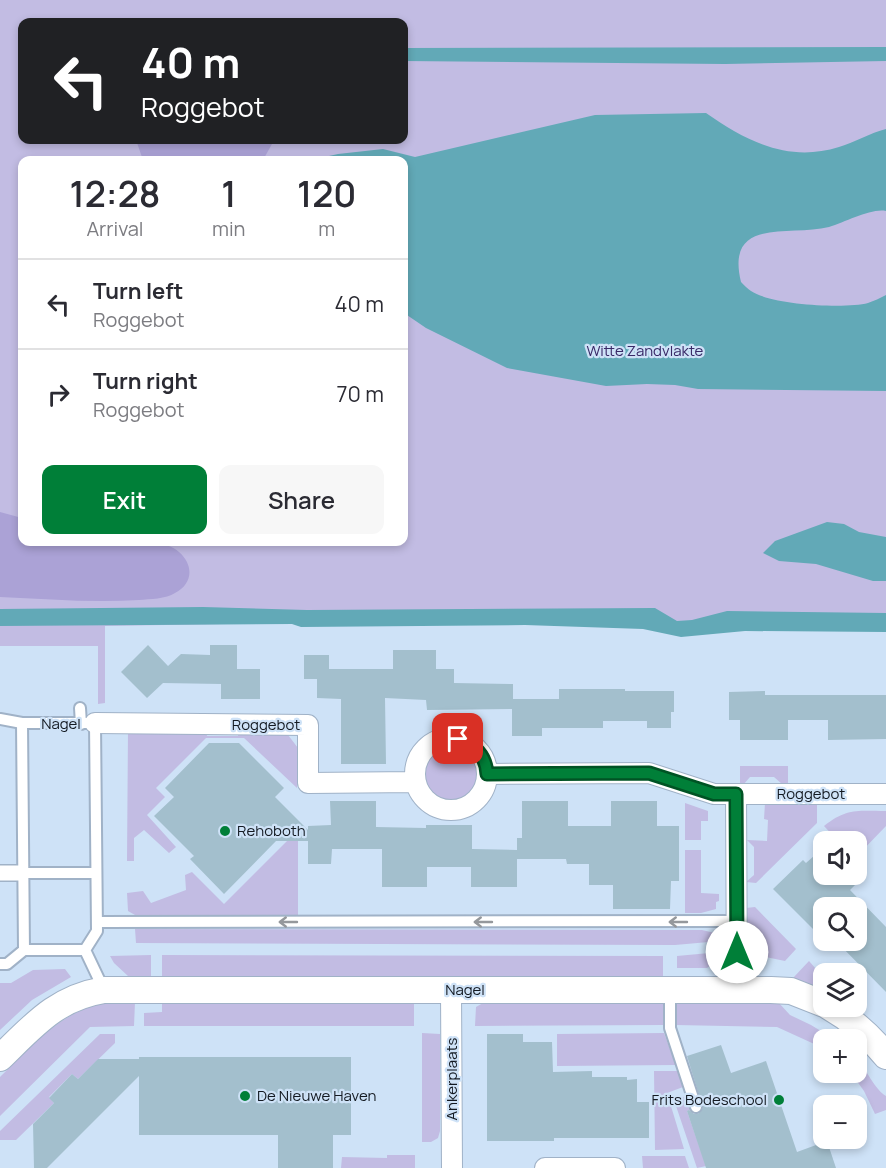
<!DOCTYPE html>
<meta charset="utf-8">
<style>
:root{--surface:#fff;--page:#f7f7f7;--text:#2b2b33;--muted:#7c7c81;--line:#e1e1e2;--accent:#007f38}
body{margin:0;font-family:Manrope,sans-serif;background:var(--page);color:var(--text);height:100vh;display:flex;flex-direction:column;font-size:22px;white-space:nowrap}
*{box-sizing:border-box;margin:0}
p{font-size:20px;color:var(--muted)}
.icon{flex:none;width:33px;height:33px;fill:none;stroke:currentColor;stroke-width:2;stroke-linecap:round;stroke-linejoin:round}
.map{position:relative;flex:1;overflow:hidden}
.panel{position:absolute;left:18px;top:156px;width:390px;height:390px;display:flex;flex-direction:column;background:var(--surface);border-radius:12px;box-shadow:0 3px 9px #0003}
.panel>*{flex:none}
.top-card{position:absolute;left:18px;top:18px;width:390px;height:126px;border-radius:12px;box-shadow:0 3px 9px #0003;background:#202124;color:#fff;overflow:hidden}
.tools{position:absolute;left:813px;top:831px;display:grid;gap:12px}
.tools a{display:grid;place-items:center;width:54px;height:54px;border-radius:12px;background:var(--surface);box-shadow:0 3px 9px #0003;font-size:30px}
.pin{position:absolute;display:grid;place-items:center;width:51px;height:51px;color:#fff;margin:-26px;border-radius:12px;box-shadow:0 3px 9px #0006}
.me{position:absolute;width:66px;margin:-33px;rotate:0deg;stroke-linejoin:round;filter:drop-shadow(0 0 4px #0008)}
.turn{display:flex;align-items:center;gap:21px;height:126px;padding:0 24px;font-size:27px}
.turn .icon{width:78px;height:78px;stroke-width:2.5}
.turn b{display:block;font-size:42px;line-height:51px}
.eta{display:flex;justify-content:space-evenly;align-items:center;height:102px;text-align:center}
.eta b{font-size:36px;font-weight:600;line-height:42px}
.cta{display:flex;gap:12px;margin-top:auto;padding:12px 24px}
.cta a{flex:1;height:69px;border-radius:12px;background:var(--accent);color:#fff;font-size:24px;font-weight:600;line-height:69px;text-align:center}
.cta a+a{background:var(--page);color:var(--text)}
ul{padding:0;list-style:none}
li{display:flex;align-items:center;gap:18px;height:90px;padding:0 24px;border-top:2px solid var(--line)}
li div{flex:1}
li b{display:block;font-size:22px}
li em{font-style:normal}
.map>svg:first-child{display:block}
</style>
<div class="map">
<svg width="886" height="1168" viewBox="0 0 886 1168">
<rect width="100%" height="100%" fill="#cee2f7"/>
<path fill="#c2bce3" fill-rule="evenodd" d="M 0,0 L 886,0 L 886,626 L 527,619 L 105,626 L 105,703 L 98,704 L 98,646 L 0,646 ZM 22,22 L 404,22 L 404,140 L 22,140 ZM 22,160 L 404,160 L 404,542 L 22,542 Z
M 128,730 L 206,731 L 207,736 L 238,736 L 238,730 L 285,731 L 298,748 L 297,788 L 244,738 L 206,738 L 156,788 L 165,797 L 147,815 L 176,847 L 169,853 L 144,830 L 134,838 L 134,861 L 127,861 Z
M424 773a27 27 0 1 1 54 0a27 27 0 1 1-54 0Z
M 740,766 L 788,766 L 788,785 L 782,784 L 774,777 L 750,777 L 743,785 L 740,785 Z
M 685,803 L 708,811 L 708,821 L 701,821 L 701,840 L 685,840 Z
M 765,803 L 817,803 L 817,823 L 756,883 L 746,882 L 754,875 L 754,847 L 747,840 L 767,841 L 768,820 L 764,819 Z
M 886,811 L 886,826 L 857,856 L 856,842 L 838,841 L 824,826 C 847,808 857,811 886,811 Z
M 298,830 L 298,915 L 135,915 L 128,911 L 127,893 L 143,891 L 151,903 L 186,890 L 185,875 L 192,872 L 224,904 Z
M 685,850 L 701,850 L 701,893 L 719,894 L 719,901 L 716,902 L 716,909 L 701,913 L 685,913 Z
M 755,907 L 796,949 L 785,961 L 747,953 L 746,908 Z
M 135,929 L 702,930 L 719,934 L 720,941 L 675,945 L 136,943 Z
M 720,952 L 720,959 L 707,968 L 677,968 L 677,956 Z
M 151,955 L 151,976 L 128,976 L 114,963 L 110,956 Z
M 162,955 L 663,956 L 663,976 L 162,976 Z
M 809,961 L 823,977 L 823,985 L 819,987 L 793,978 Z
M 65,969 L 71,977 L 32,1000 L 0,1030 L 0,983 L 11,983 L 33,970 Z
M 107,1002 L 135,1002 L 134,1026 L 90,1027 L 0,1116 L 0,1077 C 33,1045 59,1012 107,1002 Z
M 162,1002 L 414,1003 L 414,1026 L 144,1026 L 144,1013 L 162,1012 Z
M 483,1003 L 664,1003 L 664,1025 L 475,1026 L 476,1007 Z
M 676,1003 L 779,1003 L 790,1015 L 811,1025 L 834,1039 L 824,1040 L 823,1048 L 777,1027 L 676,1025 Z
M 422,1033 L 440,1034 L 440,1131 L 438,1138 L 431,1142 L 422,1142 Z
M 664,1033 L 676,1065 L 557,1066 L 557,1034 Z
M 100,1034 L 115,1034 L 115,1043 L 78,1079 L 72,1074 L 49,1097 L 54,1103 L 16,1140 L 0,1140 L 0,1131 Z
M 857,1058 C 865,1068 876,1091 886,1096 L 886,1110 L 875,1114 L 864,1091 L 851,1073 L 856,1072 Z
M 654,1071 L 678,1071 L 683,1087 L 667,1093 L 684,1149 L 655,1150 Z
M 686,1096 L 691,1110 L 687,1111 L 706,1166 L 697,1168 L 675,1103 L 677,1099 Z
M 387,1155 L 415,1155 L 415,1168 L 341,1168 L 342,1157 L 387,1158 Z
M 642,1156 L 685,1156 L 689,1168 L 643,1168 Z"/>
<path fill="#aba2d6" d="M 136,140 L 271,140 L 272,144 L 263,160 L 143,160 Z
M 0,512 L 22,518 L 22,542 L 154,542 C 163,544 173,546 179,552 C 194,565 193,584 175,593 C 166,599 150,599 139,600 C 93,603 46,599 0,597 Z"/>
<path fill="#62a9b7" d="M 886,47 L 886,61 L 725,64 L 404,61 L 404,48 Z
M 706,113 C 746,141 788,163 839,147 C 855,142 870,133 886,129 L 886,211 C 871,208 846,222 829,227 C 790,237 725,216 741,282 C 744,285 748,289 751,291 C 771,305 845,309 868,303 C 874,301 880,298 886,295 L 886,391 L 698,389 L 675,385 L 647,384 L 606,386 L 507,368 L 426,328 L 404,313 L 404,160 L 311,160 L 338,154 L 383,149 L 415,157 L 595,115 Z
M 827,522 L 844,524 L 859,532 L 886,537 L 886,581 L 873,581 L 816,564 L 779,561 L 763,553 L 775,541 Z
M 203,607 L 307,610 L 655,608 L 677,621 L 692,620 L 727,611 L 886,613 L 886,632 L 745,631 L 681,637 L 643,629 L 525,625 L 301,627 L 292,624 L 0,626 L 0,609 Z"/>
<path fill="#a3bfcd" d="M 148,645 L 168,666 L 181,654 L 210,655 L 210,645 L 237,645 L 237,669 L 260,669 L 260,699 L 221,699 L 221,684 L 163,683 L 147,698 L 121,672 Z
M 393,650 L 436,650 L 436,669 L 454,669 L 454,683 L 513,684 L 513,699 L 559,699 L 559,689 L 625,689 L 625,691 L 674,691 L 674,712 L 671,712 L 671,728 L 647,728 L 647,721 L 603,721 L 603,728 L 542,728 L 542,736 L 512,736 L 512,709 L 427,710 L 426,700 L 385,698 L 386,764 L 341,764 L 341,699 L 317,698 L 317,679 L 304,679 L 304,655 L 329,655 L 329,669 L 393,669 Z
M 765,691 L 765,695 L 886,695 L 886,739 L 828,740 L 828,720 L 788,720 L 788,740 L 740,740 L 740,720 L 729,720 L 729,692 Z
M 209,743 L 239,743 L 284,788 L 275,797 L 308,830 L 308,826 L 331,825 L 330,801 L 376,801 L 376,827 L 426,828 L 426,825 L 472,825 L 472,849 L 517,850 L 517,838 L 522,838 L 522,801 L 568,801 L 568,826 L 611,826 L 611,801 L 657,801 L 657,826 L 679,826 L 679,881 L 671,881 L 670,909 L 613,909 L 613,885 L 589,885 L 589,864 L 567,864 L 566,859 L 517,859 L 517,887 L 471,887 L 471,867 L 427,867 L 427,887 L 382,887 L 382,849 L 332,849 L 331,864 L 308,864 L 308,841 L 276,841 L 224,894 L 190,859 L 194,856 L 154,816 L 174,797 L 165,788 Z
M 824,847 L 824,874 L 856,874 L 856,867 L 865,875 L 850,890 L 886,927 L 886,992 L 835,940 L 856,940 L 856,908 L 824,908 L 824,929 L 819,925 L 814,930 L 773,889 L 803,860 L 806,863 Z
M 487,1034 L 523,1034 L 523,1042 L 552,1042 L 553,1072 L 592,1071 L 592,1077 L 627,1077 L 627,1080 L 637,1079 L 637,1102 L 649,1102 L 649,1138 L 554,1138 L 554,1141 L 487,1141 Z
M 721,1045 L 731,1073 L 766,1061 L 797,1152 L 827,1141 L 836,1168 L 706,1168 L 687,1111 L 689,1110 L 694,1114 L 698,1114 L 703,1108 L 687,1056 Z
M 139,1057 L 351,1057 L 351,1135 L 333,1135 L 333,1168 L 278,1168 L 278,1135 L 139,1135 L 139,1076 L 47,1168 L 34,1168 L 33,1124 L 54,1103 L 49,1098 L 72,1074 L 78,1079 L 98,1059 L 139,1059 Z"/>
<g fill="none" stroke-linecap="round" stroke-linejoin="round">
<defs>
<path id="service" d="M 80,708 L 81,724
M 0,719 L 22,723 L 95,723 L 97,931 L 85,950
M 22,723 L 24,950
M 22,873 L 96,873
M 97,922 L 737,921
M 85,950 L 104,990
M 0,964 L 7,964 L 24,950 L 85,950
M 670,989 L 670,1028 L 696,1107"/>
<path id="pedestrian" d="M 0,873 L 22,873"/>
<path id="minor" d="M 95,723 L 308,725 L 308,783 L 416,782
M415 774a36 36 0 1 1 72 0a36 36 0 1 1-72 0Z
M 487,774 L 649,773 L 714,794 L 886,794
M 736,794 L 737,989
M 451,990 L 452,1168
M 545,1168 L 615,1168"/>
<path id="tertiary" d="M 828,1006 C 851,1019 870,1036 886,1056
M 0,1058 C 34,1025 56,998 104,990 L 771,990 L 791,991 L 824,1004"/>
</defs>
<use href="#service" stroke="#a0b2c7" stroke-width="14"/>
<use href="#pedestrian" stroke="#a0b2c7" stroke-width="18"/>
<use href="#minor" stroke="#a0b2c7" stroke-width="22"/>
<use href="#tertiary" stroke="#a0b2c7" stroke-width="28"/>
<use href="#service" stroke="#fff" stroke-width="10"/>
<use href="#pedestrian" stroke="#fff" stroke-width="15"/>
<use href="#minor" stroke="#fff" stroke-width="20"/>
<use href="#tertiary" stroke="#fff" stroke-width="26"/>
</g>
<defs><path id="oneway-shaft" d="M-6 0H5M1.5-3L5.5 0L1.5 3" fill="none" stroke-width="1.6" stroke-linecap="round" stroke-linejoin="round" transform="scale(1.5)"/></defs>
<g stroke="#95989c">
<use href="#oneway-shaft" transform="translate(288 922) rotate(-180)"/>
<use href="#oneway-shaft" transform="translate(483 922) rotate(-180)"/>
<use href="#oneway-shaft" transform="translate(678 922) rotate(-180)"/>
</g>
<g fill="none" stroke-linecap="round" stroke-linejoin="round">
<defs>
<path id="route" d="M 458,739 C 475,744 486,756 487,774 L 649,773 L 714,794 L 736,794 L 737,952"/>
</defs>
<use href="#route" stroke="#005324" stroke-width="15"/>
<use href="#route" stroke="#007f38" stroke-width="10"/>
</g>
<g fill="#007f38" stroke="#cee2f7" stroke-width="2">
<circle cx="225" cy="831" r="6"/>
<circle cx="245" cy="1096" r="6"/>
<circle cx="779" cy="1100" r="6"/>
</g>
<g text-anchor="middle" stroke-width="4.5" stroke-linejoin="round" paint-order="stroke">
<g font-size="15" fill="#392967" stroke="#cee2f7">
<text x="645" y="356">Witte Zandvlakte</text>
</g>
<g font-size="15" fill="#141a22" stroke="#cee2f7">
<text x="61" y="729">Nagel</text>
<text x="266" y="730">Roggebot</text>
<text x="811" y="799">Roggebot</text>
<text x="465" y="995">Nagel</text>
<text transform="translate(452 1079) rotate(-90)" y="5">Ankerplaats</text>
</g>
<g font-size="15" fill="#141a22" stroke="#cee2f7" text-anchor="start">
<text x="237" y="836">Rehoboth</text>
<text x="257" y="1101">De Nieuwe Haven</text>
<text x="767" y="1105" text-anchor="end">Frits Bodeschool</text>
</g>
</g>
</svg>
<div class="tools">
<a><svg class="icon" aria-label="sound" viewBox="0 0 24 24"><path d="M4 9h4l5-4v14l-5-4H4zM17 9q2 3 0 6"/></svg></a>
<a><svg class="icon" aria-label="search" viewBox="0 0 24 24"><circle cx="10" cy="10" r="6"/><path d="M15 15l6 6"/></svg></a>
<a><svg class="icon" aria-label="layers" viewBox="0 0 24 24"><path d="M12 4l9 5-9 5-9-5zM3 14l9 5 9-5"/></svg></a>
<a>+</a>
<a>−</a>
</div>
<div class="pin" style="left:458px;top:739px;background:#d93025"><svg class="icon" aria-label="arrive" viewBox="0 0 24 24"><path d="M6 21V4h12l-3 4 3 4H6"/></svg></div>
<svg class="me" style="left:737px;top:952px" viewBox="-20 -20 40 40"><circle r="19" fill="#fff"/><path d="M0-13L10 11 0 6-10 11z" fill="#007f38"/></svg>
<div class="top-card">
<div class="turn"><svg class="icon" aria-label="left" viewBox="0 0 24 24"><path d="M17 20v-9H6M10 6l-5 5 5 5"/></svg><div><b>40 m</b>Roggebot</div></div>
</div>
<section class="panel">
<div class="eta">
<div><b>12:28</b><p>Arrival</p></div>
<div><b>1</b><p>min</p></div>
<div><b>120</b><p>m</p></div>
</div>
<ul>
<li><svg class="icon" aria-label="left" viewBox="0 0 24 24"><path d="M17 20v-9H6M10 6l-5 5 5 5"/></svg><div><b>Turn left</b><p>Roggebot</p></div><em>40 m</em></li>
<li><svg class="icon" aria-label="right" viewBox="0 0 24 24"><path d="M7 20v-9h11M14 6l5 5-5 5"/></svg><div><b>Turn right</b><p>Roggebot</p></div><em>70 m</em></li>
</ul>
<div class="cta"><a>Exit</a><a>Share</a></div>
</section>
</div>
